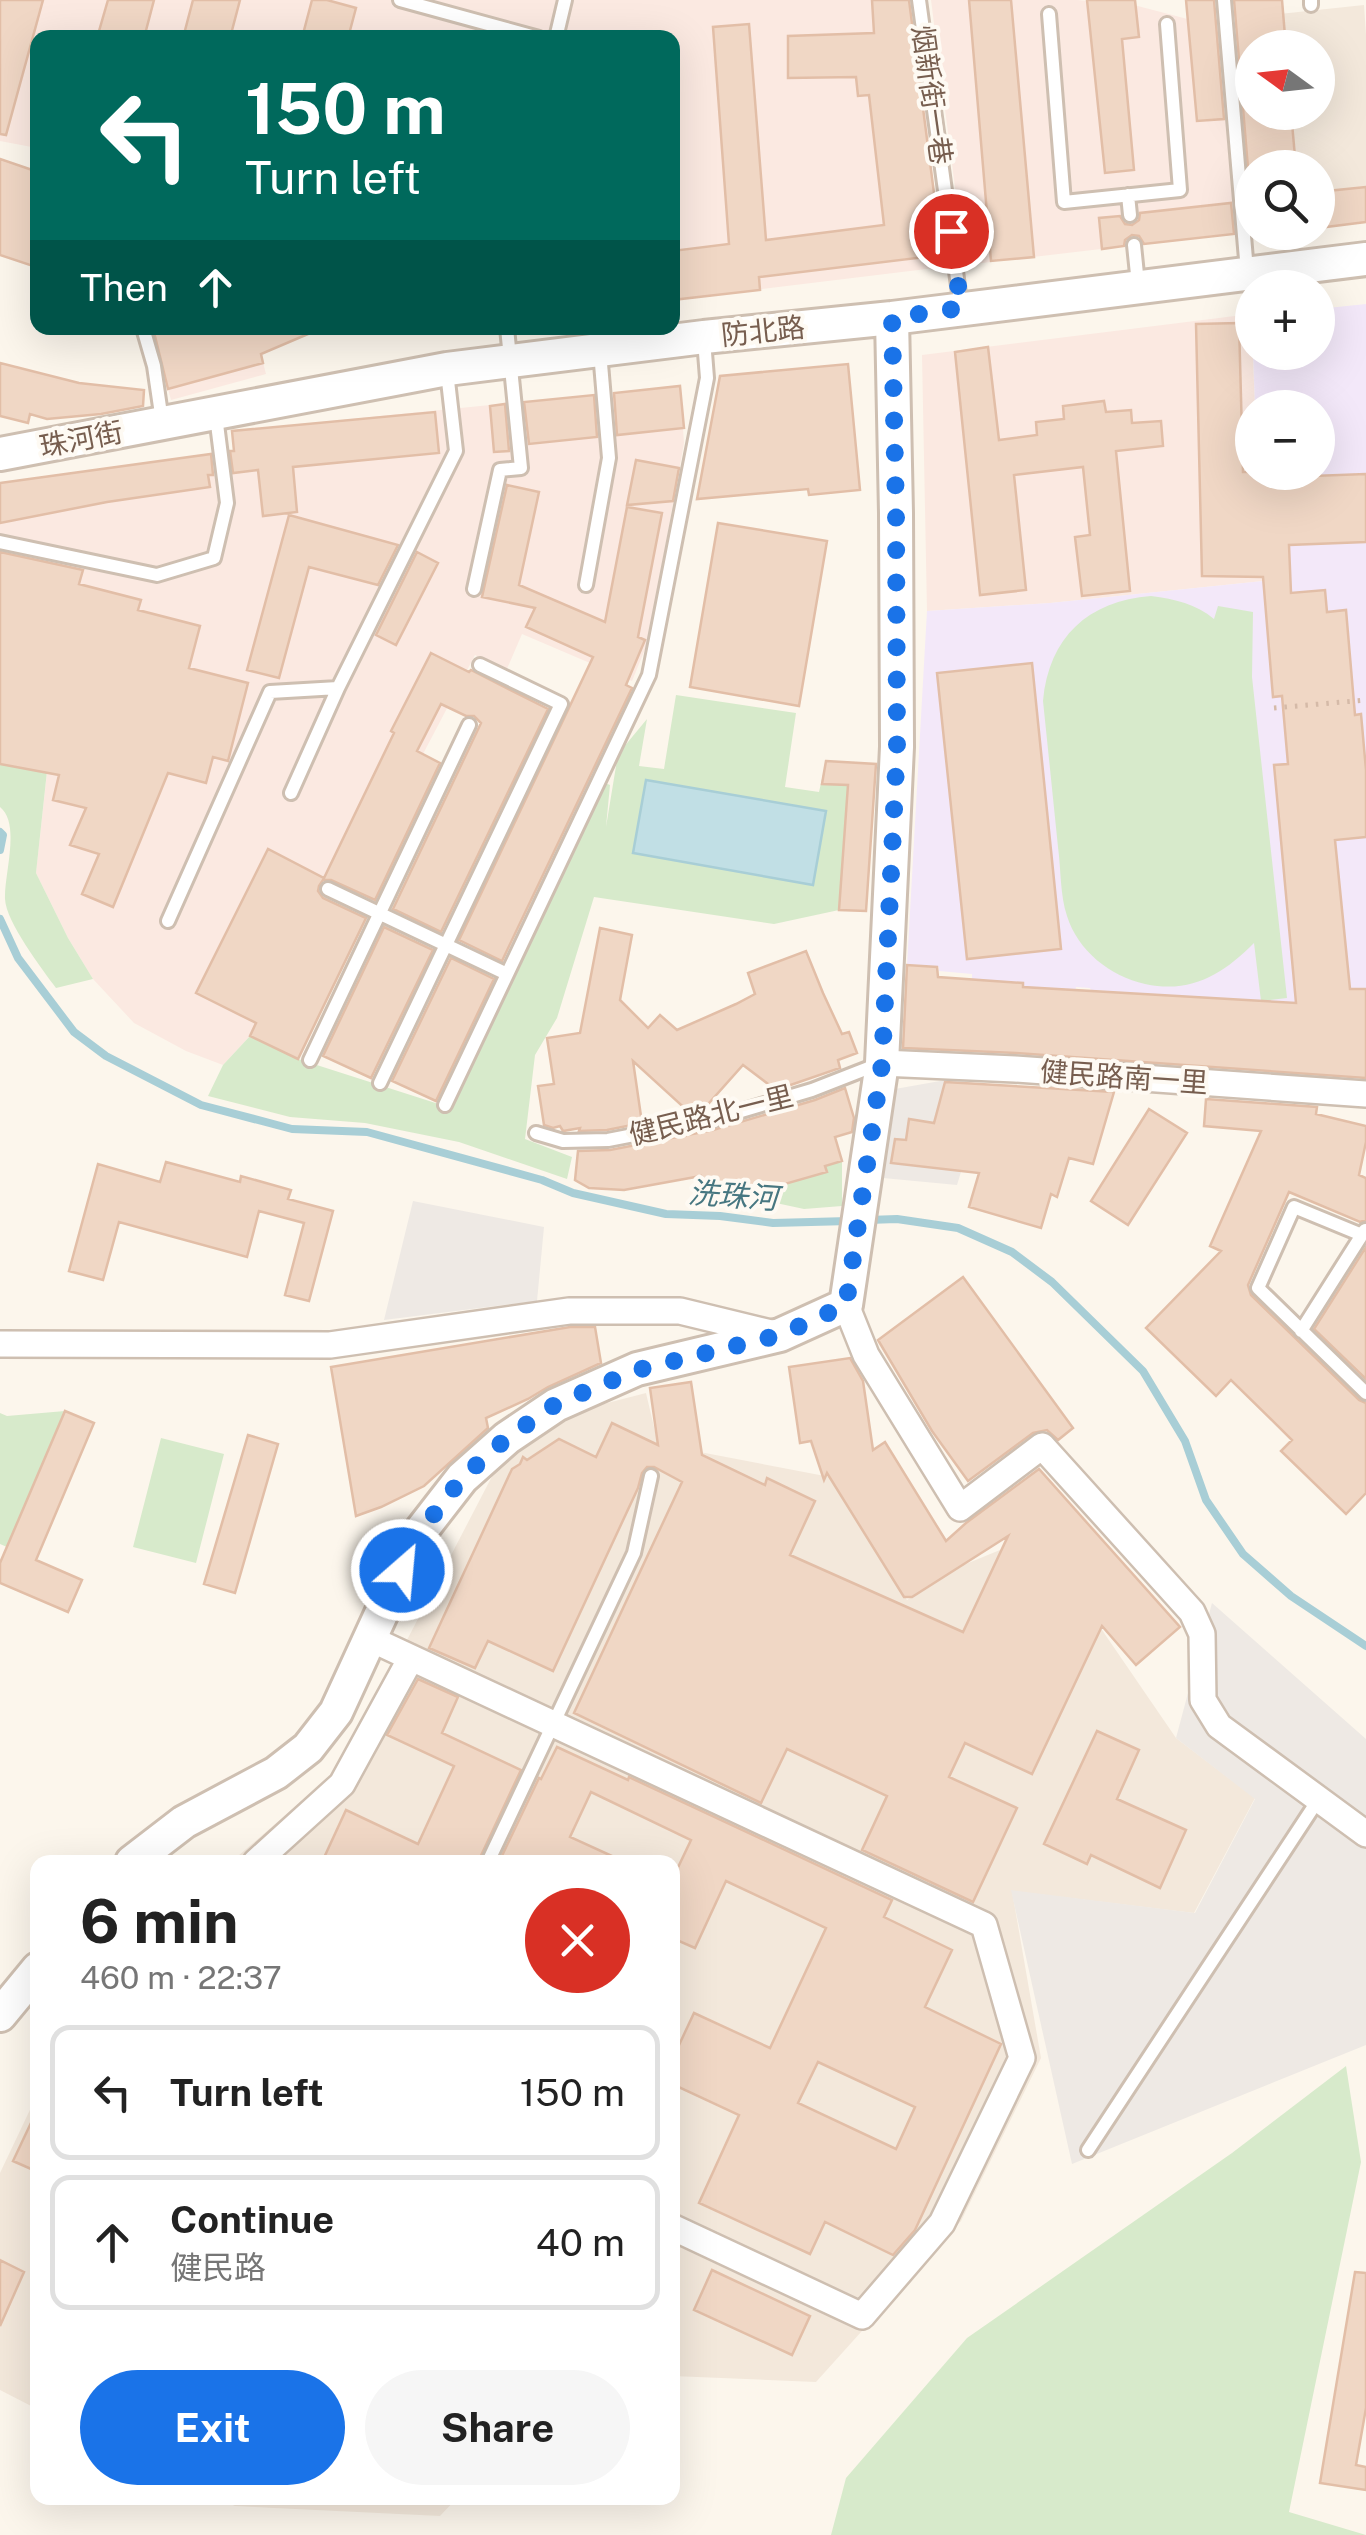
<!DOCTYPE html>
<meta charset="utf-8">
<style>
:root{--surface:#fff;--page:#f6f6f6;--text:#222;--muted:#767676;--line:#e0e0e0;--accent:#1a73e8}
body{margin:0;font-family:"Public Sans","Noto Sans SC",sans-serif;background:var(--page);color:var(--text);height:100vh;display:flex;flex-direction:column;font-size:38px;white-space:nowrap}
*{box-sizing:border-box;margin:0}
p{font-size:32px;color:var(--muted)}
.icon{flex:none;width:55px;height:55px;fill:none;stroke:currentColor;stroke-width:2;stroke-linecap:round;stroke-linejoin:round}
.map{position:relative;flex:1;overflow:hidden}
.side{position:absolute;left:30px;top:1855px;width:650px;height:650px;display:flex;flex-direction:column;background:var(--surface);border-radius:20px;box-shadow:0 10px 40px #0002}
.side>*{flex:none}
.hud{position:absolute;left:30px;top:30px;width:650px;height:305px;border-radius:20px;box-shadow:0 10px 40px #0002;background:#00695c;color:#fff;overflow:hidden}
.needle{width:65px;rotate:285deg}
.controls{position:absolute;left:1235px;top:30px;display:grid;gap:20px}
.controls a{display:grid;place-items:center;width:100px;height:100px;border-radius:50%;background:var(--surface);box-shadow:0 10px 40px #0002;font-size:50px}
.pin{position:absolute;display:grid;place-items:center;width:85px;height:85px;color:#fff;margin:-42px;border:5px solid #fff;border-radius:50%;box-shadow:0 2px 10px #0007}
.me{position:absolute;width:110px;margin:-55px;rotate:27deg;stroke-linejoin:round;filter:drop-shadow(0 0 8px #0008)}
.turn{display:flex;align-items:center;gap:35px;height:210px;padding:0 50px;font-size:45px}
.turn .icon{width:130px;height:130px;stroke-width:2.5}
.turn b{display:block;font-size:70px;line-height:85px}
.then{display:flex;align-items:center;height:95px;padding:0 50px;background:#0003;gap:20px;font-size:38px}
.round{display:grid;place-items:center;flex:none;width:105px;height:105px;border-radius:52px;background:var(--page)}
.head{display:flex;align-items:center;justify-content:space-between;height:170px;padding:0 50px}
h1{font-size:60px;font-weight:700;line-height:75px}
.cta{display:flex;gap:20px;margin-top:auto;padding:20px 50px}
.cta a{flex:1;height:115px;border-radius:60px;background:var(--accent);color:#fff;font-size:40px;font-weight:700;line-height:115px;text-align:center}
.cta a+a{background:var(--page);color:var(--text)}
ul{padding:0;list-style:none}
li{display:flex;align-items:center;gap:30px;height:135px;margin:0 20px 15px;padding:0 30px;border:5px solid var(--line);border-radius:20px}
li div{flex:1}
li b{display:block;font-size:38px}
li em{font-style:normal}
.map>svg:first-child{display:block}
</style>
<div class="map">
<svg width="1366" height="2535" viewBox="0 0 1366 2535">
<rect width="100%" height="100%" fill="#fcf6ec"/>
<path fill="#f3e8db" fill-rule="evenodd" d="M 1364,5 L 1366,35 L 1366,222 L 1318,228 L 1318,168 L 1242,168 L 1241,149 L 1251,148 L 1250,139 L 1240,140 L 1239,123 L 1249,122 L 1248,111 L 1237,112 L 1236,98 L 1247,97 L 1246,85 L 1235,86 L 1234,65 L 1244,64 L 1241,18 ZM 1252,48 L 1318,48 L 1318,112 L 1252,112 Z
M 646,1393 L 658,1444 L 830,1477 L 907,1600 L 961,1566 L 1000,1550 L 1102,1630 L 1176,1738 L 1255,1798 L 1194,1913 L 1012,1891 L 1041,2058 L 961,2221 L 816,2382 L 673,2376 L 672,1862 L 231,1862 L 341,1767 L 501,1459 L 588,1408 Z
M 37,2095 L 37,2409 L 0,2390 L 0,2173 Z
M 217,2498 L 457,2498 L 440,2516 L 235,2506 Z"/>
<path fill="#fbe9e1" d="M 0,0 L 872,0 L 874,33 L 914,30 L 925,108 L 943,267 L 673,300 L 672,38 L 38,38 L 37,148 L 0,141 Z
M 931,0 L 1077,0 L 1134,5 L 1218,27 L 1237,233 L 965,265 Z
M 1251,314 L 1255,407 L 1252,408 L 1252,472 L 1258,473 L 1263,581 L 1050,603 L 927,611 L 922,355 Z
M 232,328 L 254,328 L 266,374 L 171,400 L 157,348 Z
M 680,386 L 684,443 L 648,642 L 632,681 L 522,634 L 506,671 L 475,655 L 423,754 L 391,740 L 250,1036 L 223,1065 L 186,1051 L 134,1023 L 93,979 L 68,938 L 36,873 L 47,772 L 0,764 L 0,483 L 233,452 L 232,431 Z"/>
<path fill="#eee9e4" d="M 957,1078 L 987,1087 L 957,1185 L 883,1178 L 895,1089 Z
M 413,1201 L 544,1227 L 537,1301 L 384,1320 Z
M 1212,1603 L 1366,1739 L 1366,2045 L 1072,2164 L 1011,1890 L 1195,1913 L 1255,1799 L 1176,1738 Z"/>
<path fill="#f3e8f9" d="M 1366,304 L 1366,1008 L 1091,990 L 1090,988 L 1076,987 L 1074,999 L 972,984 L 972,974 L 939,971 L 939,967 L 907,965 L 927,611 L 1050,603 L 1263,581 L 1258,473 L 1318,472 L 1318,408 L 1255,407 L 1253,353 L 1318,352 L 1318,309 Z"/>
<path fill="#d7eacb" d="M 1151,596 C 1175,599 1196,604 1214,619 L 1218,606 L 1253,612 L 1252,677 L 1287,998 L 1261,1001 L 1254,943 C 1223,974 1192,994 1145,984 C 1110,976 1078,951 1067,916 C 1060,895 1061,869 1058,847 C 1053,798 1048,749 1043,701 C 1049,637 1088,601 1151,596 Z
M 676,695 L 796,713 L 785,787 L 819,792 L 826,761 L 876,764 L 866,911 L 839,910 L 774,924 L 594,897 L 557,1018 L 535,1055 L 525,1139 L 572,1157 L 567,1179 L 459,1142 L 365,1123 L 290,1117 L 208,1096 L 223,1065 L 250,1036 L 298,1059 L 448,1107 L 605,783 L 610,785 L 606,827 L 618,754 L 647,719 L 639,766 L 664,769 Z
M 0,764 L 47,771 L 36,873 L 68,938 L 93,979 L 56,988 C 42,969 6,922 5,899 C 4,874 21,824 0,807 Z
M 842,1161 L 842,1206 L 804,1209 L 743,1196 L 826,1172 L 825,1166 Z
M 65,1411 L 7,1547 L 0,1544 L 0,1413 L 7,1416 Z
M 161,1438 L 224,1454 L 196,1563 L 133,1547 Z
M 1346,2066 L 1361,2162 L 1289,2512 L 1366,2535 L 831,2535 L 846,2478 L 967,2338 L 1232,2153 Z"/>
<path fill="#c1dfe5" stroke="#a8ced6" stroke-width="2.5" d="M 646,780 L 826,811 L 813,885 L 633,853 Z"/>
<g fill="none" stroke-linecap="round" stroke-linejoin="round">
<path stroke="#a8ced6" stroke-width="8" d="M 0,832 L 3,835 L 0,850
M 0,919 L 18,958 L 74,1032 L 106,1056 L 201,1105 L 292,1129 L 367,1132 L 542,1180 L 573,1193 L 666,1214 L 720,1216 L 773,1223 L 849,1221
M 868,1220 L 897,1219 L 958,1228 L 1012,1252 L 1052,1282 L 1143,1371 L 1185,1441 L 1206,1500 L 1243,1554 L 1291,1596 L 1366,1646"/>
</g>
<path fill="#f0d7c5" stroke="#e2bea7" stroke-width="2.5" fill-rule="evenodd" d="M 0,0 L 43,0 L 6,135 L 0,134 Z
M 108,0 L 154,0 L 144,38 L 97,38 Z
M 193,0 L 240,0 L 230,38 L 183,38 Z
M 312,0 L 327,0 L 356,8 L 348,38 L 302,38 Z
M 872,0 L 909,0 L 942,255 L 759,277 L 760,290 L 672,300 L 672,251 L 729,244 L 713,27 L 749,24 L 766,240 L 884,225 L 869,95 L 858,96 L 856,77 L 788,78 L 788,36 L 874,33 Z
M 969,0 L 1011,0 L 1034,257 L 991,261 Z
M 1087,0 L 1135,0 L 1139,37 L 1122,39 L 1134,170 L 1105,173 Z
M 1186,0 L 1214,0 L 1224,119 L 1197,121 Z
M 1234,0 L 1282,0 L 1286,48 L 1252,48 L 1252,112 L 1291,112 L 1296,168 L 1248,168 Z
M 0,159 L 38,172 L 38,254 L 33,266 L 0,255 Z
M 1366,187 L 1366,222 L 1318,228 L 1318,192 Z
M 1231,203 L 1234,234 L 1144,244 L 1139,236 L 1132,235 L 1125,240 L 1124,246 L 1102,249 L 1099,218 L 1120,216 L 1125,224 L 1132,225 L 1139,220 L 1140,213 Z
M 1239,323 L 1243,472 L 1286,472 L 1286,477 L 1366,474 L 1366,542 L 1289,545 L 1291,593 L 1325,590 L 1327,612 L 1346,610 L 1355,715 L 1361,714 L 1366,770 L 1366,837 L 1335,840 L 1350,989 L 1366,989 L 1366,1078 L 1016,1053 L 903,1048 L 907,965 L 937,967 L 938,977 L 1023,983 L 1023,987 L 1296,1003 L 1274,765 L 1288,764 L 1282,696 L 1273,697 L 1263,577 L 1202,576 L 1196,324 Z
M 153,328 L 322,328 L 261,354 L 263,363 L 168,389 Z
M 988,347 L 999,440 L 1037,435 L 1036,422 L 1064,419 L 1063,406 L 1104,401 L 1106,412 L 1131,410 L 1132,423 L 1161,421 L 1163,446 L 1116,451 L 1130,591 L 1082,596 L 1075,537 L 1090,535 L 1083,467 L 1014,475 L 1026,590 L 980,595 L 955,352 Z
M 0,363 L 79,383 L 144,390 L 143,406 L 101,414 L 47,419 L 30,414 L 28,423 L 0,416 Z
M 848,364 L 860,490 L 809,495 L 808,489 L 697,499 L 720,376 Z
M 680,386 L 684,428 L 617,435 L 614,393 Z
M 594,395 L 597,437 L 529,444 L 524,402 Z
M 505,404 L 509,451 L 494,452 L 490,406 Z
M 435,412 L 439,453 L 293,467 L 297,512 L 263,516 L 258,470 L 233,473 L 230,451 L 234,451 L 232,431 Z
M 211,454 L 213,475 L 208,475 L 210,487 L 107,502 L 0,523 L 0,483 Z
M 636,460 L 679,468 L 673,501 L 627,505 Z
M 507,485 L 539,492 L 519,585 L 605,622 L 627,507 L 662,513 L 638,637 L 645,640 L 626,685 L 632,688 L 502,961 L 459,940 L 593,657 L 526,627 L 535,608 L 482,597 Z
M 289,515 L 398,545 L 378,585 L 309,567 L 279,678 L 247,670 Z
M 718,523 L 827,541 L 799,706 L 690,687 Z
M 0,552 L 83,570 L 79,584 L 141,600 L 138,610 L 200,626 L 189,668 L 248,683 L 228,761 L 213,757 L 206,783 L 168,773 L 113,907 L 82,894 L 99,854 L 70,845 L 86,808 L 53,800 L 59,775 L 0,764 Z
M 417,552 L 438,563 L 396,645 L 376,635 Z
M 431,653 L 469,672 L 471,670 L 548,709 L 441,932 L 393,909 L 481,723 L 474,716 L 466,716 L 441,704 L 417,751 L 440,763 L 375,900 L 331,880 L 323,880 L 319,886 L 318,891 L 323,898 L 366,918 L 298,1059 L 250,1036 L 256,1023 L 196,993 L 268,849 L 324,878 L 394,733 L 391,731 Z
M 1032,663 L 1061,949 L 967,959 L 937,673 Z
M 826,761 L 876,764 L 866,911 L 839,910 L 848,785 L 822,784 Z
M 384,927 L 433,950 L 371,1078 L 323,1056 Z
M 600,928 L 632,935 L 620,1000 L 648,1028 L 660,1015 L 677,1030 L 736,1004 L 755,994 L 748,973 L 806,951 L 823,993 L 842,1034 L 849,1032 L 857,1053 L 838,1060 L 840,1068 L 776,1090 L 743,1065 L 701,1112 L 691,1114 L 633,1061 L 642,1123 L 607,1130 L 579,1131 L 580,1128 L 563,1131 L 560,1126 L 553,1128 L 544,1125 L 538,1086 L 554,1084 L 547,1038 L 580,1033 Z
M 451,958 L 494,979 L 436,1101 L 392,1081 Z
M 945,1082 L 1114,1092 L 1093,1164 L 1069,1158 L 1057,1197 L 1051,1194 L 1041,1228 L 969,1207 L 979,1173 L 891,1163 L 895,1139 L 906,1140 L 909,1119 L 934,1123 Z
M 845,1088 L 854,1118 L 852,1132 L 835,1137 L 842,1161 L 825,1166 L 827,1172 L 743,1196 L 741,1186 L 706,1196 L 701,1176 L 624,1190 L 589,1188 L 575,1180 L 578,1151 L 610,1150 L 713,1130 L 815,1100 Z
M 1206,1099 L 1317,1107 L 1316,1114 L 1366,1126 L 1366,1142 L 1359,1175 L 1366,1178 L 1366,1220 L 1360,1222 L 1289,1192 L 1248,1285 L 1251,1295 L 1359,1400 L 1366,1403 L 1366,1493 L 1346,1514 L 1281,1451 L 1292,1440 L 1231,1380 L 1216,1396 L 1146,1328 L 1221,1251 L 1210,1246 L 1261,1131 L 1204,1126 Z
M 1149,1109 L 1187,1133 L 1128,1225 L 1091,1201 Z
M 166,1162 L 240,1182 L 241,1176 L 291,1190 L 288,1199 L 333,1211 L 309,1301 L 285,1295 L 304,1223 L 259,1211 L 247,1257 L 119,1222 L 103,1280 L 69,1271 L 98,1164 L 160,1182 Z
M 1366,1247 L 1366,1379 L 1314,1329 Z
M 963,1277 L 1073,1428 L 1058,1440 L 1047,1430 L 1033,1433 L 968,1481 L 932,1431 L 878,1340 Z
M 570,1327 L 595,1327 L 601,1363 L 548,1387 L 528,1399 L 486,1418 L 488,1428 L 424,1486 L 381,1507 L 356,1516 L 331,1367 Z
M 850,1358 L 863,1381 L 873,1450 L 885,1442 L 946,1541 L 966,1523 L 1039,1469 L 1180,1627 L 1136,1665 L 1102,1626 L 1032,1774 L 965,1743 L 949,1777 L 1017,1808 L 973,1902 L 862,1850 L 887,1796 L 787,1749 L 761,1803 L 574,1713 L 682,1482 L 654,1467 L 647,1467 L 642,1473 L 638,1488 L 553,1671 L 488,1641 L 475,1668 L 429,1648 L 512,1469 L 520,1464 L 523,1457 L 527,1460 L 559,1439 L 596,1457 L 612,1423 L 658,1445 L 650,1388 L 691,1382 L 702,1455 L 765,1485 L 767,1478 L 815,1501 L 790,1555 L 963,1632 L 1008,1536 L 912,1597 L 904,1597 L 827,1473 L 824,1480 L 811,1441 L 800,1443 L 789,1367 Z
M 65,1411 L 94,1423 L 36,1560 L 82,1580 L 68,1612 L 0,1583 L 0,1563 Z
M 248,1435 L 278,1444 L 235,1593 L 204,1584 Z
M 418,1679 L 458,1697 L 442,1733 L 521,1770 L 478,1862 L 322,1862 L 346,1810 L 418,1844 L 454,1766 L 387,1735 Z
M 1097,1731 L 1139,1750 L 1117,1799 L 1186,1830 L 1160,1888 L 1091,1855 L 1087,1864 L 1044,1844 Z
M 557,1747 L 628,1780 L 629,1777 L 892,1900 L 884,1917 L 952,1950 L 925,2007 L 1001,2044 L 915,2230 L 893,2255 L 825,2222 L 810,2254 L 699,2203 L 739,2115 L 672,2084 L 672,2060 L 694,2013 L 770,2048 L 826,1928 L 726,1881 L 695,1948 L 672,1938 L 672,1880 L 691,1840 L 591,1792 L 570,1837 L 625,1862 L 499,1862 L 539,1778 L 541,1779 ZM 818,2062 L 915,2107 L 896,2149 L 798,2103 Z
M 38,2108 L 38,2172 L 13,2161 Z
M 0,2260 L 24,2272 L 0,2326 Z
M 712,2270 L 810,2316 L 792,2355 L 694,2310 Z
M 1355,2272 L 1366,2273 L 1366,2408 L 1356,2465 L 1366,2467 L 1366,2490 L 1320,2483 Z"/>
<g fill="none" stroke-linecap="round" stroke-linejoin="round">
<defs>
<path id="service" d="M 400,0 L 539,38
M 919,0 L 961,308
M 1224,0 L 1247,271
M 1311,5 L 1311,0
M 1049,14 L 1064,202 L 1180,190 L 1167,24
M 556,38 L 565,0
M 1128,195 L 1130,215
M 1134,245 L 1138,284
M 143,328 L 154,366 L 162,421
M 0,542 L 157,575 L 214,558 L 227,503 L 216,416
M 586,585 L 609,458 L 600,352
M 474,589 L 500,470 L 521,468 L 507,328
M 291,793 L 338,688 L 456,451 L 447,372
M 328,889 L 507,974
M 168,921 L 270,692 L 338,688
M 310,1060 L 469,725
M 380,1083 L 561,704 L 480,665
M 445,1105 L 649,675 L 707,378 L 704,340
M 536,1133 L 563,1141 L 608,1140 L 711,1120 L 812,1090 L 876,1065
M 1362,1235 L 1294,1207 L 1258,1288 L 1366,1393
M 1301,1331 L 1365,1230
M 488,1862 L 634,1553 L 651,1476
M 1088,2150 L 1318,1800"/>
<path id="minor" d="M 882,1063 L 1015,1069 L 1366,1094
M 846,1305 L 866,1355 L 960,1508 L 1042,1446 L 1192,1612 L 1202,1634 L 1203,1700 L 1219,1726 L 1366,1834
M 0,1344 L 330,1345 L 569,1311 L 680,1311 L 775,1334
M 371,1639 L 984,1925 L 1022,2058 L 942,2223 L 862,2316 L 672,2227
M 256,1862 L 342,1784 L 411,1658"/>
<path id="tertiary" d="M 0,454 L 447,369 L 704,337 L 892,318 L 1366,259
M 132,1862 L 184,1822 L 276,1773 L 308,1748 L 336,1712 L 417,1536 L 462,1478 L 507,1438 L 556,1405 L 637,1369 L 780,1335 L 846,1305 L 882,1063 L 897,747 L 896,513 L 892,318
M 0,2015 L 38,1969"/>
</defs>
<use href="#service" stroke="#cebfb1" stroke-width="18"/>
<use href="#minor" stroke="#cebfb1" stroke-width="30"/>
<use href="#tertiary" stroke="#cebfb1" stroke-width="38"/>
<path stroke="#d5baa8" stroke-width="5" stroke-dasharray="2.5 8" stroke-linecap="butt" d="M 1274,708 L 1366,700"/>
<use href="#service" stroke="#fff" stroke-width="12"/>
<use href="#minor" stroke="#fff" stroke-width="25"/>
<use href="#tertiary" stroke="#fff" stroke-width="32"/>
</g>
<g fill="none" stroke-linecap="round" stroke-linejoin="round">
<path stroke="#1a73e8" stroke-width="18" stroke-dasharray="0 32.4" d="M 402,1570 L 417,1536 L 462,1478 L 507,1438 L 556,1404 L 637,1370 L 780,1335 L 846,1305 L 882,1064 L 897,747 L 896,513 L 892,318 L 961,308 L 951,231"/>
</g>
<g text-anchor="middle" stroke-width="8" stroke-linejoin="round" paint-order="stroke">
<g font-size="28" fill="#775e4f" stroke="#fefaf3">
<text transform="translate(932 95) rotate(82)" y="10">烟新街一巷</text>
<text transform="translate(763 331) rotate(-6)" y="10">防北路</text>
<text transform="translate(81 439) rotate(-11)" y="10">珠河街</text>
<text transform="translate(1124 1077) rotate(4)" y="10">健民路南一里</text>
<text transform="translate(711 1115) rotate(-14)" y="10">健民路北一里</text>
</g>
<g font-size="30" font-style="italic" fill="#477781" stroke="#fefaf3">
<text transform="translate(733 1196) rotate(4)" y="10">洗珠河</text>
</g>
</g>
</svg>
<div class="controls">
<a><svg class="needle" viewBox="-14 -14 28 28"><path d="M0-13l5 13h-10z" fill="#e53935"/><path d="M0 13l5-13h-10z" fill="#767676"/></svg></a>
<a><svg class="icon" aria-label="search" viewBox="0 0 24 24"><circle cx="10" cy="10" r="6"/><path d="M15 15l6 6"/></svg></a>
<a>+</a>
<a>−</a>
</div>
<div class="pin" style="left:951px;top:231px;background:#d93025"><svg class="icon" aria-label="arrive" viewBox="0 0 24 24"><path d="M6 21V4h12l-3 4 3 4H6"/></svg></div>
<svg class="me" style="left:402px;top:1570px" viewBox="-20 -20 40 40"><circle r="17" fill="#1a73e8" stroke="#fff" stroke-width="3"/><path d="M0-11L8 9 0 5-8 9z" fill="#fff"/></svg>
<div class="hud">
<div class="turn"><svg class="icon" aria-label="left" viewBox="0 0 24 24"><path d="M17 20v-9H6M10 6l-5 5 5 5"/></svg><div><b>150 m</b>Turn left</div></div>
<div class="then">Then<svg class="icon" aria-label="ahead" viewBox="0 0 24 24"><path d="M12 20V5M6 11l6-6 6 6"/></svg></div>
</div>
<section class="side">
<div class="head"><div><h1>6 min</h1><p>460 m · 22:37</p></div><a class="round" style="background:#d93025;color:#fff"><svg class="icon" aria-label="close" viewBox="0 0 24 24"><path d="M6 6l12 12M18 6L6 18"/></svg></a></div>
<ul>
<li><svg class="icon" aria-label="left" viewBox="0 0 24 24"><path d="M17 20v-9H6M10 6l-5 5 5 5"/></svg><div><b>Turn left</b></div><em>150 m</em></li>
<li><svg class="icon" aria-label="ahead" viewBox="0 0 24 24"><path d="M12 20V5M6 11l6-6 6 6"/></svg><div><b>Continue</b><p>健民路</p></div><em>40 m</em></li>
</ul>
<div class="cta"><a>Exit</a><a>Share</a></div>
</section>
</div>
